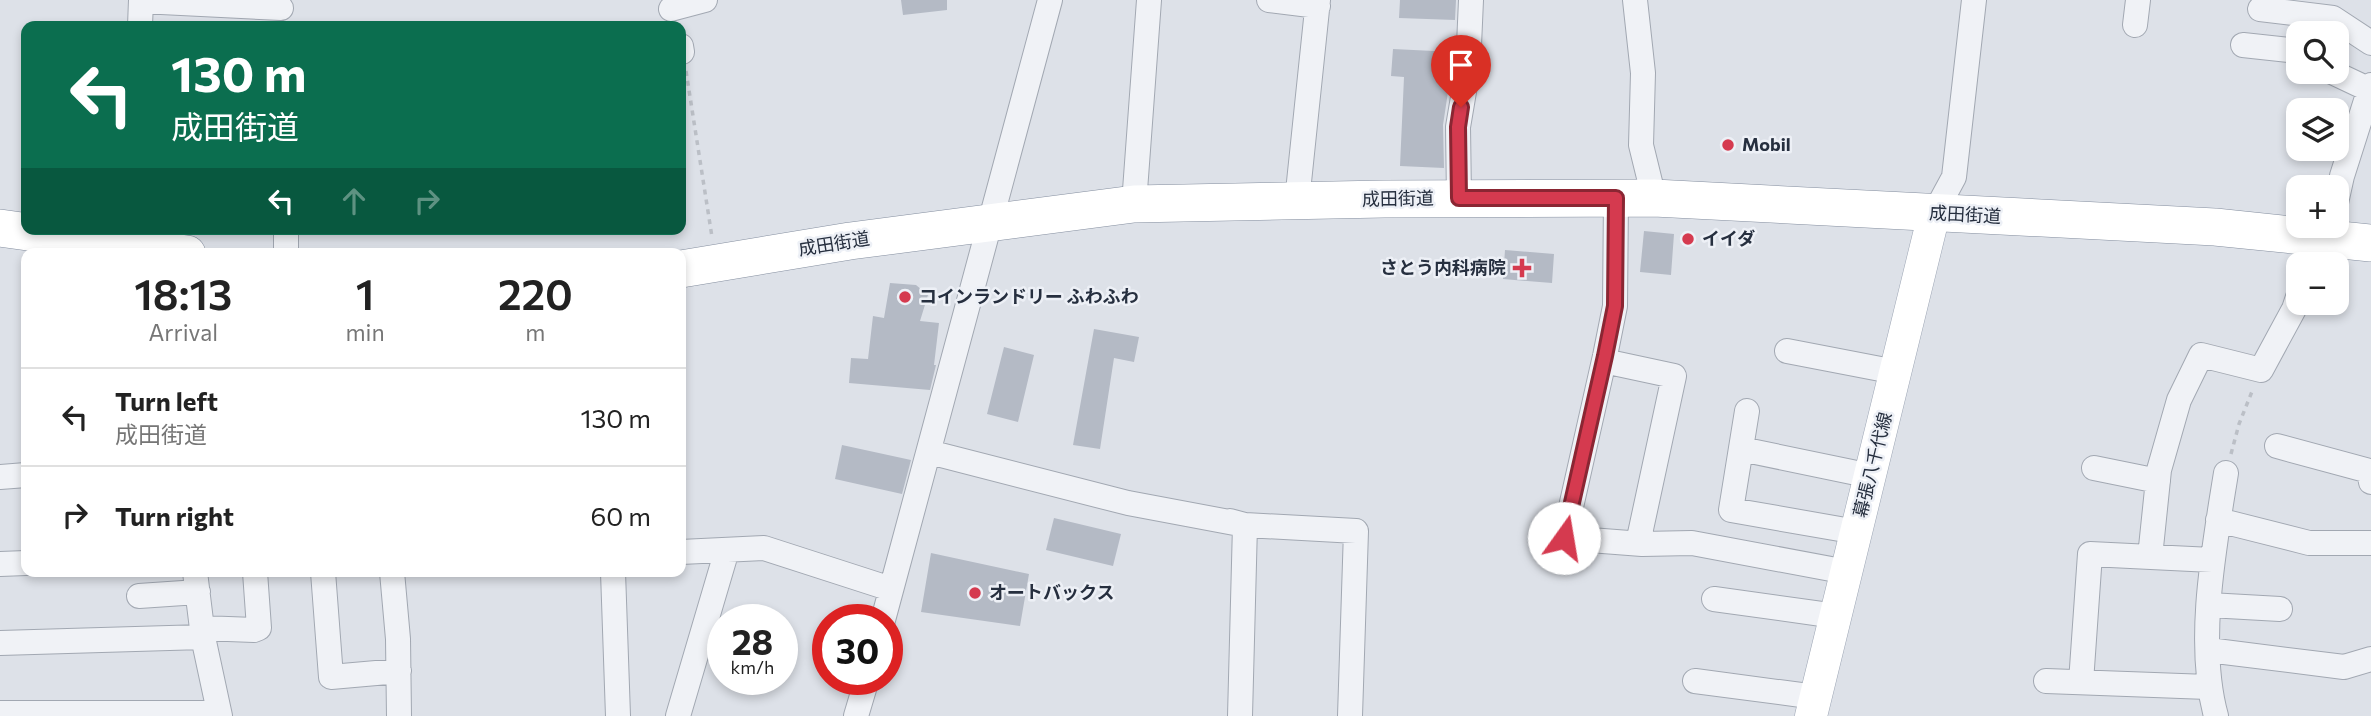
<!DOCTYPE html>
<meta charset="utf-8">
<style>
:root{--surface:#fff;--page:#f6f6f6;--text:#222;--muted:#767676;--line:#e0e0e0}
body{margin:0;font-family:Commissioner,"Noto Sans JP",sans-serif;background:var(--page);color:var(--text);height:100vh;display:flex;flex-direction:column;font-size:26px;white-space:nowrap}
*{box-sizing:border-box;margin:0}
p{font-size:23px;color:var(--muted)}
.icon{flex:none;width:38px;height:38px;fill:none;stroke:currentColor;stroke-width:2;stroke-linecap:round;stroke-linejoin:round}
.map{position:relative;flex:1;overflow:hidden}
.sheet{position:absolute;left:21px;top:248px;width:665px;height:329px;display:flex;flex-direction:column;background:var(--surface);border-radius:14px;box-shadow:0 4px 10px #0003}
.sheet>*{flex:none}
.guide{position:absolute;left:21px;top:21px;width:665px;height:214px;border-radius:14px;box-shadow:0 4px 10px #0003;background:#0b6e4f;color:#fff;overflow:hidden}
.tools{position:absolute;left:2286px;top:21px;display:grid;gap:14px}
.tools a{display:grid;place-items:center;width:63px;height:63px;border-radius:14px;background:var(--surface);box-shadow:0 4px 10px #0003;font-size:35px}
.speed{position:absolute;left:707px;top:604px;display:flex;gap:14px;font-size:35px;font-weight:700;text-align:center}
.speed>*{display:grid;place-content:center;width:91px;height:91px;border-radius:50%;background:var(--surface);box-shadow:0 4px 10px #0003;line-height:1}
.speed small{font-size:18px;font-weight:400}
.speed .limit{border:10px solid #d22;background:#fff;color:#111}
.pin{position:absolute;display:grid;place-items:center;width:60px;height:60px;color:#fff;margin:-72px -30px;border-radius:50% 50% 50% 0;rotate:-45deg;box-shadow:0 0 7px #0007}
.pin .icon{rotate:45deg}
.me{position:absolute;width:77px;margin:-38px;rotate:13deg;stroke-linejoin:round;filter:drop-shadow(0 0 5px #0008)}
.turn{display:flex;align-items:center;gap:24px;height:147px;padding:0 35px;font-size:32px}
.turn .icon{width:91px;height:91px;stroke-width:2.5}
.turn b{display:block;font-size:49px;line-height:60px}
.lanes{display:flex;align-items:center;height:66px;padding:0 35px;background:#0003;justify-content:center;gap:35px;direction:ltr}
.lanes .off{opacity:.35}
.eta{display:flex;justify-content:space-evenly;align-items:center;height:119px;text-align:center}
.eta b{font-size:42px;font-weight:600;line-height:49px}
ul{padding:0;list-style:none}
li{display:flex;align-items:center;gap:21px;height:98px;padding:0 35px;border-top:2px solid var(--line)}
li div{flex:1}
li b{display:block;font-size:26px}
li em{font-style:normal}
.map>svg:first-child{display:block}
</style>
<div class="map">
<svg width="2371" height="716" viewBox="0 0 2371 716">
<rect width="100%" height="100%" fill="#dde1e8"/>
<path fill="#b4bac5" d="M 901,0 L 947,0 L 947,10 L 903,15 Z
M 1400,0 L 1456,0 L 1455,20 L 1399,18 Z
M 1393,49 L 1454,52 L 1443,125 L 1444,168 L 1400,166 L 1404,77 L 1391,76 Z
M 1644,231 L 1674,234 L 1671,275 L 1640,272 Z
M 1505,250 L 1554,254 L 1552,283 L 1503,279 Z
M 890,283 L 916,285 L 928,295 L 920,321 L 939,323 L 934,365 L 936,365 L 930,390 L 849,383 L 851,358 L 868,359 L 873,316 L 884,318 Z
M 1094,329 L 1139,337 L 1134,362 L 1114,358 L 1100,449 L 1073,445 Z
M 1004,347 L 1034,355 L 1018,422 L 987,414 Z
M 842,445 L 911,460 L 902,494 L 835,479 Z
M 1054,518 L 1121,534 L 1113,566 L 1046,550 Z
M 931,553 L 1029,574 L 1020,626 L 921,612 Z"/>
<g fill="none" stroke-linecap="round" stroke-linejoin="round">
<defs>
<path id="minor" d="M 1269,0 L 1318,6
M 1635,0 L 1643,73 L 1641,145 L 1654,198
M 141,1 L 281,8
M 671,9 L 705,0
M 2260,9 L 2333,18 L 2371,43
M 2135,25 L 2138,0
M 140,26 L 141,0
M 2243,45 L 2289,50 L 2298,55
M 681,46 L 682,52
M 2332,72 L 2370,90
M 1459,198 L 1458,127 L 1468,68 L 1471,0
M 1616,198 L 1615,306 L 1605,356 L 1564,538 L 1642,544 L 1692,543 L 1847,572
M 1297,201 L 1318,0
M 2336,203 L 2342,176 L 2371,85
M 1134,204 L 1149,0
M 1934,214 L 1954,177 L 1974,0
M 286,229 L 286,254
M 2308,264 L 2316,237
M 1787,351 L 1896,372
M 1604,361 L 1674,376 L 1638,543
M 1747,411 L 1731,510 L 1857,532
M 2277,446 L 2369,471 L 2371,482
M 1741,449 L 1871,476
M 929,452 L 1128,503 L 1245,525 L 1356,531 L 1350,716
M 2094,468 L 2158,481
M 0,477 L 26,475
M 2218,520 L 2309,543 L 2371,543
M 1230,521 L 1245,525 L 1240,716
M 681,552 L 764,548 L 891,589
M 2150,557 L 2159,470 L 2179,400 L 2201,355 L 2261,370 L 2294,309 L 2298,297
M 0,564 L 26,563
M 195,572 L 203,637 L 220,716
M 323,572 L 331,677 L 399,671
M 392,572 L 398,639 L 399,716
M 613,572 L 618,716
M 139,596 L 198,592
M 1714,599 L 1836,616
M 2209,605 L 2280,609
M 883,620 L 1050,0
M 202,628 L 254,630 L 259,628 L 255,572
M 0,643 L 203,637
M 2208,650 L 2344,667 L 2371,659
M 1695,681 L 1816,697
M 2046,681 L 2208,687
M 2081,682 L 2090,554 L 2212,560
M 0,713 L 219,713
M 678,716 L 727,550
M 856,716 L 867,679
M 2216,716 C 2196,643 2214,548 2226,473"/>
<path id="major" d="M 1811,716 L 1934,214"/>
<path id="highway" d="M 0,228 L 187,254
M 681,269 L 850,241 L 1134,204 L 1384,199 L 1654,198 L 2215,227 L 2371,243"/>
</defs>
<use href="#minor" stroke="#a2a8b2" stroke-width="26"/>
<use href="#major" stroke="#9ca5b4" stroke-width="33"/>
<use href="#highway" stroke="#848e9f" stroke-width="38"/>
<path stroke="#bbbfc6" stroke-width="3.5" stroke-dasharray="5 5" stroke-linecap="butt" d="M 686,71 L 712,237
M 2231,454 L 2239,424 L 2253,389"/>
<use href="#minor" stroke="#f0f2f6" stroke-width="24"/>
<use href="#major" stroke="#fff" stroke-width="32"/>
<use href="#highway" stroke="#fff" stroke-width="37"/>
</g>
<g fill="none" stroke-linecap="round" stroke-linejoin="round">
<defs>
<path id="route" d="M 1461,107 L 1458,127 L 1459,198 L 1616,198 L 1615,306 L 1605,356 L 1564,538"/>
</defs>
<use href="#route" stroke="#8a2633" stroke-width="18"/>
<use href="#route" stroke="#d53a4f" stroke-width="12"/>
</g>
<g fill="#d53a4f" stroke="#edf0f6" stroke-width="2.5">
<circle cx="1728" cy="145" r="7"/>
<circle cx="1688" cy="239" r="7"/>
<path d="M1518.5 257.5h7v7h7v7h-7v7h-7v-7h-7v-7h7z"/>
<circle cx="905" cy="297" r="7"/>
<circle cx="975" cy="593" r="7"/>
</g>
<g text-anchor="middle" stroke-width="5" stroke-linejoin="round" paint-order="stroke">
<g font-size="18" font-weight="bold" fill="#262f3f" stroke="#edf0f6" text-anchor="start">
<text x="1742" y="151">Mobil</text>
<text x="1702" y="245">イイダ</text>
<text x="1506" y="274" text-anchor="end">さとう内科病院</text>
<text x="919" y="303">コインランドリー ふわふわ</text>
<text x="989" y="599">オートバックス</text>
</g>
<g font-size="18" fill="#262f3f" stroke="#edf0f6">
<text transform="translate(1398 199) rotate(-1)" y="6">成田街道</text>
<text transform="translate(1965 215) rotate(3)" y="6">成田街道</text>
<text transform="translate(834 244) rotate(-9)" y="6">成田街道</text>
<text transform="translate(1873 465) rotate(-76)" y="6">幕張八千代線</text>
</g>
</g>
</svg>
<div class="tools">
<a><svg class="icon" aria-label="search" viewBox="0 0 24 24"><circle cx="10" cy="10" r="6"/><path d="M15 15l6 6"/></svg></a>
<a><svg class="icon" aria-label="layers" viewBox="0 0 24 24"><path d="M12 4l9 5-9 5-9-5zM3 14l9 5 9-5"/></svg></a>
<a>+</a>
<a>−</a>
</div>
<div class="speed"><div>28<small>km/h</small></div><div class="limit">30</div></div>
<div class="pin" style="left:1461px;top:107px;background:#d93025"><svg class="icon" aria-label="arrive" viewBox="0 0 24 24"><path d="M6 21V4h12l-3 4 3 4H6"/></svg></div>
<svg class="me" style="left:1564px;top:538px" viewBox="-20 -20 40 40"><circle r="19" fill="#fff"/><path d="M0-13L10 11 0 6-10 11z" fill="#d53a4f"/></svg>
<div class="guide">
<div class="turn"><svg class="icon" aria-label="left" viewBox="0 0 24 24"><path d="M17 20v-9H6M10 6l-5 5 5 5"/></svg><div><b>130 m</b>成田街道</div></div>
<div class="lanes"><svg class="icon" aria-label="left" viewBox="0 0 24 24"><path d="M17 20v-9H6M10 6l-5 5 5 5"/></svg><svg class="icon off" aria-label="ahead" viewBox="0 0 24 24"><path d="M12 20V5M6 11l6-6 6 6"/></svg><svg class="icon off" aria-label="right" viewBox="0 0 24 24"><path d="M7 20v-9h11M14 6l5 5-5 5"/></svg></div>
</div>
<section class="sheet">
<div class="eta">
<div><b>18:13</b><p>Arrival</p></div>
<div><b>1</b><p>min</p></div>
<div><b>220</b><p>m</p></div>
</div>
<ul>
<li><svg class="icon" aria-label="left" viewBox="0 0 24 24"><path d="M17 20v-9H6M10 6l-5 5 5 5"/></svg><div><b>Turn left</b><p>成田街道</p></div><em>130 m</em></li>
<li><svg class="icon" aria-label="right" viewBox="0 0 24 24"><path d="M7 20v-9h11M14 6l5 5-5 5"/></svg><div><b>Turn right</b></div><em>60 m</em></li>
</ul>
</section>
</div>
